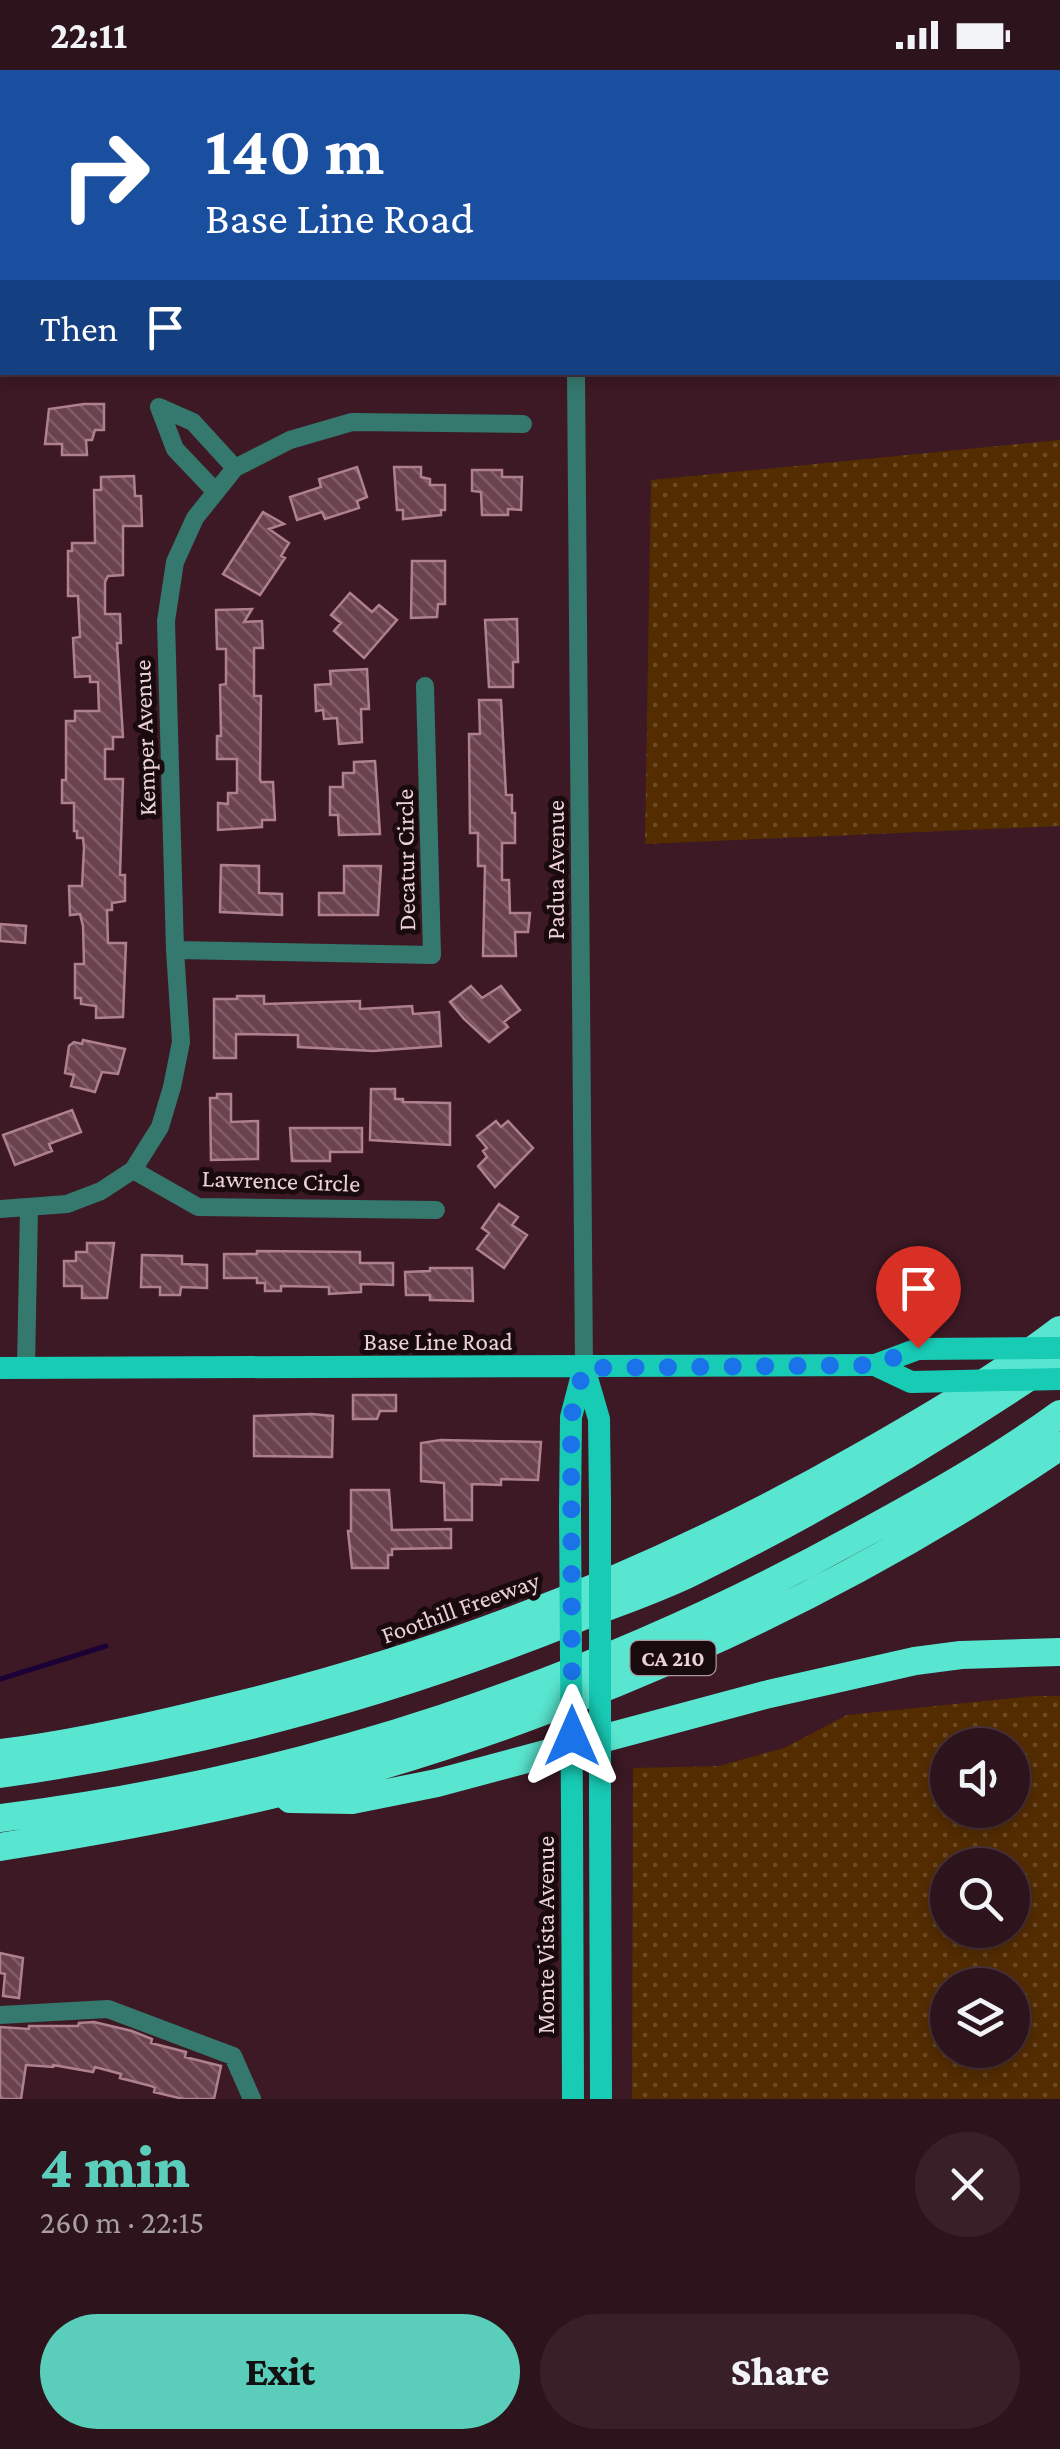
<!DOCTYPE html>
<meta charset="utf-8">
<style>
:root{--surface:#2d131b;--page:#392028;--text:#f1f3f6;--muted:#a79ea3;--line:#48323a;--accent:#5bcebb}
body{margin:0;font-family:"Crimson Pro",serif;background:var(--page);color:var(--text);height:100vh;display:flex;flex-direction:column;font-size:38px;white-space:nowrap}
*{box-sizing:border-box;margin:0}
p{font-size:32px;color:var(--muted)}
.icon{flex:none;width:55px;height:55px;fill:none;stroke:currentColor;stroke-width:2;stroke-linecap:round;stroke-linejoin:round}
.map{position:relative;height:2029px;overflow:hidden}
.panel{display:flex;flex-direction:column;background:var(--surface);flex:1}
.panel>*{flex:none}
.banner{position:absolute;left:0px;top:0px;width:1060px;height:305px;box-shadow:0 5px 15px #0003,0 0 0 2px var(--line);background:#1a4fa0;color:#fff;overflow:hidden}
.buttons{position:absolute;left:930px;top:1658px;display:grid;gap:20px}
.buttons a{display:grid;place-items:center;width:100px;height:100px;border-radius:50%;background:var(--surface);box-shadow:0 5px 15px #0003,0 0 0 2px var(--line);font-size:50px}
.pin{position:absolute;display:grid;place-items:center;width:85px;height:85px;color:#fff;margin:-102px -42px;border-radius:50% 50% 50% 0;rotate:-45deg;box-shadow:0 0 10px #0007}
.pin .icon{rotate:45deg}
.me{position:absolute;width:110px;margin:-55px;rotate:0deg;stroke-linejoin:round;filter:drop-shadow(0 0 8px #0008)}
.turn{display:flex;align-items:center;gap:35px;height:210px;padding:0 40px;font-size:45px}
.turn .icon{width:130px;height:130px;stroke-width:2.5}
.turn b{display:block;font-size:70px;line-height:85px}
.then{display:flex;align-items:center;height:95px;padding:0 40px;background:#0003;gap:20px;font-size:38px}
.round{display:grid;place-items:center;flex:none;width:105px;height:105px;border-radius:52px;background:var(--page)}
.overview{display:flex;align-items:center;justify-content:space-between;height:170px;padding:0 40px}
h1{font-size:60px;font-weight:800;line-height:75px;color:var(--accent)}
.button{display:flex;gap:20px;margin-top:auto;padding:20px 40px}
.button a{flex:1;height:115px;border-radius:60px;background:var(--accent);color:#111;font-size:40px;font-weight:800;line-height:115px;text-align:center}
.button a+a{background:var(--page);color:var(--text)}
.status{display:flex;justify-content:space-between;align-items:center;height:70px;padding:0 50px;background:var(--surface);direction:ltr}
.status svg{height:28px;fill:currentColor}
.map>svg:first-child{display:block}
</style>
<div class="status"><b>22:11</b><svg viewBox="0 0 49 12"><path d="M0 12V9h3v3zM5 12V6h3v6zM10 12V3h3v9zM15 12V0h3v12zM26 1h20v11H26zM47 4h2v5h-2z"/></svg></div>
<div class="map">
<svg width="1060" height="2029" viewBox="0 0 1060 2029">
<defs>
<pattern id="grass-dots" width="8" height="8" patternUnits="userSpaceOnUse" patternTransform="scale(2.5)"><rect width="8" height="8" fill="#532c00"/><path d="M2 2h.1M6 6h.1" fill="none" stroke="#6c4a24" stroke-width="1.8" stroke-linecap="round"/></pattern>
<pattern id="building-back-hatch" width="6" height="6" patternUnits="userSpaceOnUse" patternTransform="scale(2.5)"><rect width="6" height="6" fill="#6b434f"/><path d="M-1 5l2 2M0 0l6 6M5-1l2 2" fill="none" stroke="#805d68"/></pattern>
</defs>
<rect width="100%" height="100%" fill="#3c1924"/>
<path fill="url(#grass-dots)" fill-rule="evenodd" d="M 1060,370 L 1060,756 L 645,774 L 651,410 Z
M 1033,1626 L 1060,1626 L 1060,2029 L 632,2029 L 633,1698 L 719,1696 L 784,1678 L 847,1645 ZM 948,1675 L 1012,1675 L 1012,1740 L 948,1740 ZM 948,1795 L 1012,1795 L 1012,1860 L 948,1860 ZM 948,1915 L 1012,1915 L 1012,1980 L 948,1980 Z"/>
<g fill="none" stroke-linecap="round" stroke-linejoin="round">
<path stroke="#1b0135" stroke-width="5" d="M 0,1609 L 106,1576"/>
</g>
<path fill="url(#building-back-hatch)" stroke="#ae818d" stroke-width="2.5" d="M 84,334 L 104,334 L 104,360 L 95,360 L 92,370 L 86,370 L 87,385 L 62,385 L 62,374 L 45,374 L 49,339 Z
M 357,397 L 367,427 L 357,431 L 359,438 L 325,449 L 322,442 L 297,450 L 290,427 L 321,417 L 319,409 Z
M 394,397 L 421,397 L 421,407 L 430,409 L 430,415 L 445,415 L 445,440 L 441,440 L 441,445 L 403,449 L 403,440 L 397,440 Z
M 472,400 L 502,400 L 502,407 L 522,407 L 521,440 L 508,439 L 508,445 L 482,445 L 481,422 L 472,421 Z
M 134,406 L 135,426 L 141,426 L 142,456 L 123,456 L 123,505 L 108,506 L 105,512 L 105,544 L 120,544 L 121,573 L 117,573 L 123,667 L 113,667 L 113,679 L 105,679 L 105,709 L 123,709 L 120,805 L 125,805 L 125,831 L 112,833 L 112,840 L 107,840 L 108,873 L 126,873 L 123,947 L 96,948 L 96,936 L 81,934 L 81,928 L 75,928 L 75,894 L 84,894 L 83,856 L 80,844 L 70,845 L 69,816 L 82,816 L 84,778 L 83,768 L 77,768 L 77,761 L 74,761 L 74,733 L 62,733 L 62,710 L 66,710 L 66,651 L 75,651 L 75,641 L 99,641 L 98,612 L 90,612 L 90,606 L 75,607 L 73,568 L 80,567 L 78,526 L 68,526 L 68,481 L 72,481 L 72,473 L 95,473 L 94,420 L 101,420 L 101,407 Z
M 263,442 L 284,454 L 269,459 L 289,473 L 281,486 L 285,488 L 260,525 L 223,504 Z
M 412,491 L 445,491 L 445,534 L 438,534 L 437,547 L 411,548 Z
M 350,523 L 372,542 L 379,535 L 397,550 L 364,588 L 334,561 L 341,553 L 331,545 Z
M 252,539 L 244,552 L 262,551 L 263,578 L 254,578 L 254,626 L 261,626 L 260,709 L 261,712 L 273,712 L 275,750 L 262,750 L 262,757 L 218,760 L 218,733 L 228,734 L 228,723 L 237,723 L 237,689 L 217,689 L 217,666 L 221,666 L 220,615 L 226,614 L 226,579 L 217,579 L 216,540 Z
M 517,549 L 518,592 L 513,592 L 513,617 L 489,617 L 485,550 Z
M 367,599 L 369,639 L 361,639 L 362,672 L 339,674 L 337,648 L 324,649 L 323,640 L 316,641 L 315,615 L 331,614 L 330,601 Z
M 479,630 L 501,630 L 506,725 L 512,725 L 512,743 L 515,743 L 515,773 L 502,773 L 502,810 L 509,810 L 510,843 L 530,843 L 528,862 L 515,862 L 516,886 L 483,886 L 485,796 L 478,796 L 478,763 L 470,763 L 469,664 L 480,664 Z
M 375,691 L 380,764 L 339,765 L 338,745 L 330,745 L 330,717 L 343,717 L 343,703 L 354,703 L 354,692 Z
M 221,795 L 259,796 L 259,823 L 282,824 L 282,845 L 220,842 Z
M 344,796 L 381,796 L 378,845 L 319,845 L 319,823 L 344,823 Z
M 0,854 L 26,856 L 25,873 L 0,871 Z
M 471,916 L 482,928 L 501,916 L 520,940 L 504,952 L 508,957 L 489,972 L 464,949 L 450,932 Z
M 237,926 L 264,926 L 264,934 L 360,931 L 360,939 L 412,936 L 413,944 L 439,942 L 441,976 L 373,981 L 298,977 L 298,965 L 236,964 L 236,988 L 214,988 L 214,929 L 237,929 Z
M 83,970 L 125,979 L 118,1004 L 102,1002 L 95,1022 L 71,1016 L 74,1005 L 65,1003 L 69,976 L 74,972 L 82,974 Z
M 371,1019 L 395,1019 L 395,1029 L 403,1029 L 403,1032 L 450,1033 L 450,1075 L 370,1070 Z
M 217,1024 L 231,1024 L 231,1052 L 258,1051 L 258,1089 L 211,1090 L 210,1028 L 217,1028 Z
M 72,1040 L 81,1062 L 49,1074 L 52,1081 L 15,1095 L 3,1065 Z
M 496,1051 L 501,1057 L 508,1051 L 533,1078 L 495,1117 L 478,1096 L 487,1087 L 483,1081 L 487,1078 L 477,1066 Z
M 290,1058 L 362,1058 L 362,1082 L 330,1082 L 330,1091 L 292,1091 Z
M 499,1134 L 518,1147 L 512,1155 L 527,1165 L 504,1198 L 477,1179 L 489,1163 L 482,1158 Z
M 87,1173 L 114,1173 L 107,1228 L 82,1228 L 82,1216 L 64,1216 L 64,1191 L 76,1191 L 76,1182 L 87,1182 Z
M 257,1181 L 360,1182 L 360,1193 L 393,1193 L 393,1215 L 361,1214 L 361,1222 L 329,1224 L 329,1217 L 281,1216 L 281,1221 L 265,1221 L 265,1213 L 257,1213 L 257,1208 L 224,1208 L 224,1184 L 257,1184 Z
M 142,1185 L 182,1186 L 182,1194 L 207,1195 L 207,1218 L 181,1217 L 180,1225 L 160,1225 L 160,1217 L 141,1217 Z
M 430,1198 L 472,1198 L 473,1231 L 430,1230 L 430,1225 L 406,1225 L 405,1202 L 430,1201 Z
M 353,1325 L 396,1325 L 396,1341 L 380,1341 L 377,1349 L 353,1349 Z
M 312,1344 L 333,1346 L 332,1387 L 254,1386 L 254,1346 Z
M 441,1370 L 541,1372 L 538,1410 L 501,1409 L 501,1415 L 472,1414 L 472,1450 L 445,1450 L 444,1413 L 421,1411 L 421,1373 Z
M 351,1420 L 389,1420 L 392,1460 L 451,1459 L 451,1478 L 392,1479 L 392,1485 L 388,1485 L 388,1498 L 352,1498 L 348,1461 L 351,1461 Z
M 0,1883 L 23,1888 L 19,1928 L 3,1926 L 5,1904 L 0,1903 Z
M 94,1952 L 132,1961 L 152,1969 L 151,1973 L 186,1982 L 185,1987 L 221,1996 L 214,2029 L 183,2029 L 154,2022 L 155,2018 L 151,2016 L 120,2008 L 121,2004 L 95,1997 L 93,2002 L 53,1995 L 53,1997 L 26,1995 L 21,2029 L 0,2029 L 0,1957 L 29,1959 L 29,1956 L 78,1956 L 79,1953 Z"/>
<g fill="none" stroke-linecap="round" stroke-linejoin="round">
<path stroke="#35786d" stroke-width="18" d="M 571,0 L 571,2
M 785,2 L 785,0
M 576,302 L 584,1297
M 215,421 L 175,379 L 159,337 L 193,352 L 235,398
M 175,880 L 432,885 L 425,616
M 133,1100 L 198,1137 L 436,1140
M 0,1139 L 67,1134 L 101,1121 L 133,1100 L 160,1057 L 172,1017 L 181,972 L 175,880 L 166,551 L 175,492 L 195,448 L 235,398 L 290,370 L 352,352 L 523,354
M 26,1298 L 29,1139
M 0,1945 L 108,1939 L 233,1986 L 252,2029"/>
<path stroke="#18cbb5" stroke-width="22" d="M 0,1298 L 875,1295
M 585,1301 L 599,1349 L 600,1432
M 570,1441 L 571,1347 L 584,1297
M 600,1733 L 601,2029
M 572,1741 L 573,2029"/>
<path stroke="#59e6d0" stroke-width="28" d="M 0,1683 C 68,1675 135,1660 201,1644 C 433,1591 655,1504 862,1386 C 930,1347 997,1308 1060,1260
M 0,1704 C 198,1676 391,1624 576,1549 C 613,1534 652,1521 688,1504 C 818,1441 941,1367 1060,1286
M 290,1729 L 352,1730 L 437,1713 L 769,1624 L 915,1591 L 961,1585 L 1060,1582
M 0,1748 C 302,1711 593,1613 859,1466 C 927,1429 997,1390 1060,1344
M 0,1777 C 122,1758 244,1735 363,1701 C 609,1630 848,1520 1060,1376"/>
<path stroke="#18cbb5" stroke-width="22" d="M 875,1295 L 911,1312 L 1060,1309
M 875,1295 L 918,1279 L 1060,1278
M 600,1432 L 600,1733
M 570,1441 L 572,1741"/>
</g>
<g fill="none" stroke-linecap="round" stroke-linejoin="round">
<path stroke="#1a73e8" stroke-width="18" stroke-dasharray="0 32.4" d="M 572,1666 L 571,1347 L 584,1298 L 875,1295 L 918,1278"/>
</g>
<g text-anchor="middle" stroke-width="10" stroke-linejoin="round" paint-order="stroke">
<rect fill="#190a0e" stroke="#ac969b" stroke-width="2.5" x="630.5" y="1571" width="85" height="34" rx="8"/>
<g font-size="22" font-weight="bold" fill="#ebd2d8">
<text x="673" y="1596">CA 210</text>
</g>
<g font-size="25" fill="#ebd2d8" stroke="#190a0e">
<text transform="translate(144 668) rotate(-92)" y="9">Kemper Avenue</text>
<text transform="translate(405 790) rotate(-91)" y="9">Decatur Circle</text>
<text transform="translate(555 800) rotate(-90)" y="9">Padua Avenue</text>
<text transform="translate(281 1110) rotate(2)" y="9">Lawrence Circle</text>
<text x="438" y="1280">Base Line Road</text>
<text transform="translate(460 1537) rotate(-20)" y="9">Foothill Freeway</text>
<text transform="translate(545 1865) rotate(-90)" y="9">Monte Vista Avenue</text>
</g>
</g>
</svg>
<div class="buttons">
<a><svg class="icon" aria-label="sound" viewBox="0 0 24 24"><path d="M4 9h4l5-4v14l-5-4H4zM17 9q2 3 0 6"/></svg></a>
<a><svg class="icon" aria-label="search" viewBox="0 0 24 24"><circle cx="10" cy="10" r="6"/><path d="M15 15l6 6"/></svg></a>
<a><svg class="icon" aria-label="layers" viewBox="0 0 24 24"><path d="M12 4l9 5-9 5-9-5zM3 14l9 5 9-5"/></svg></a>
</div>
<div class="pin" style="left:918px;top:1278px;background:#d93025"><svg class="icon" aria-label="arrive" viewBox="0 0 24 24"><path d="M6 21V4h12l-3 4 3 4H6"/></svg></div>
<svg class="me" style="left:572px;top:1666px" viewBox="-20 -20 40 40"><path d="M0-17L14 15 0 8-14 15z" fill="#1a73e8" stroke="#fff" stroke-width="4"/></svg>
<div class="banner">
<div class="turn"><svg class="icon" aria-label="right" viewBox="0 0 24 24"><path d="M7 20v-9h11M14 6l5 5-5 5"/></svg><div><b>140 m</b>Base Line Road</div></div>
<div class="then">Then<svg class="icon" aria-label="arrive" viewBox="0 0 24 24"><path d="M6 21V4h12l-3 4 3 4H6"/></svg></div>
</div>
</div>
<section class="panel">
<div class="overview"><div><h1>4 min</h1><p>260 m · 22:15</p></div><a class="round"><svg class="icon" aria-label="close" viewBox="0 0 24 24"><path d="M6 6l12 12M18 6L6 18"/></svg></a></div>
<div class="button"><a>Exit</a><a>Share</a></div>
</section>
